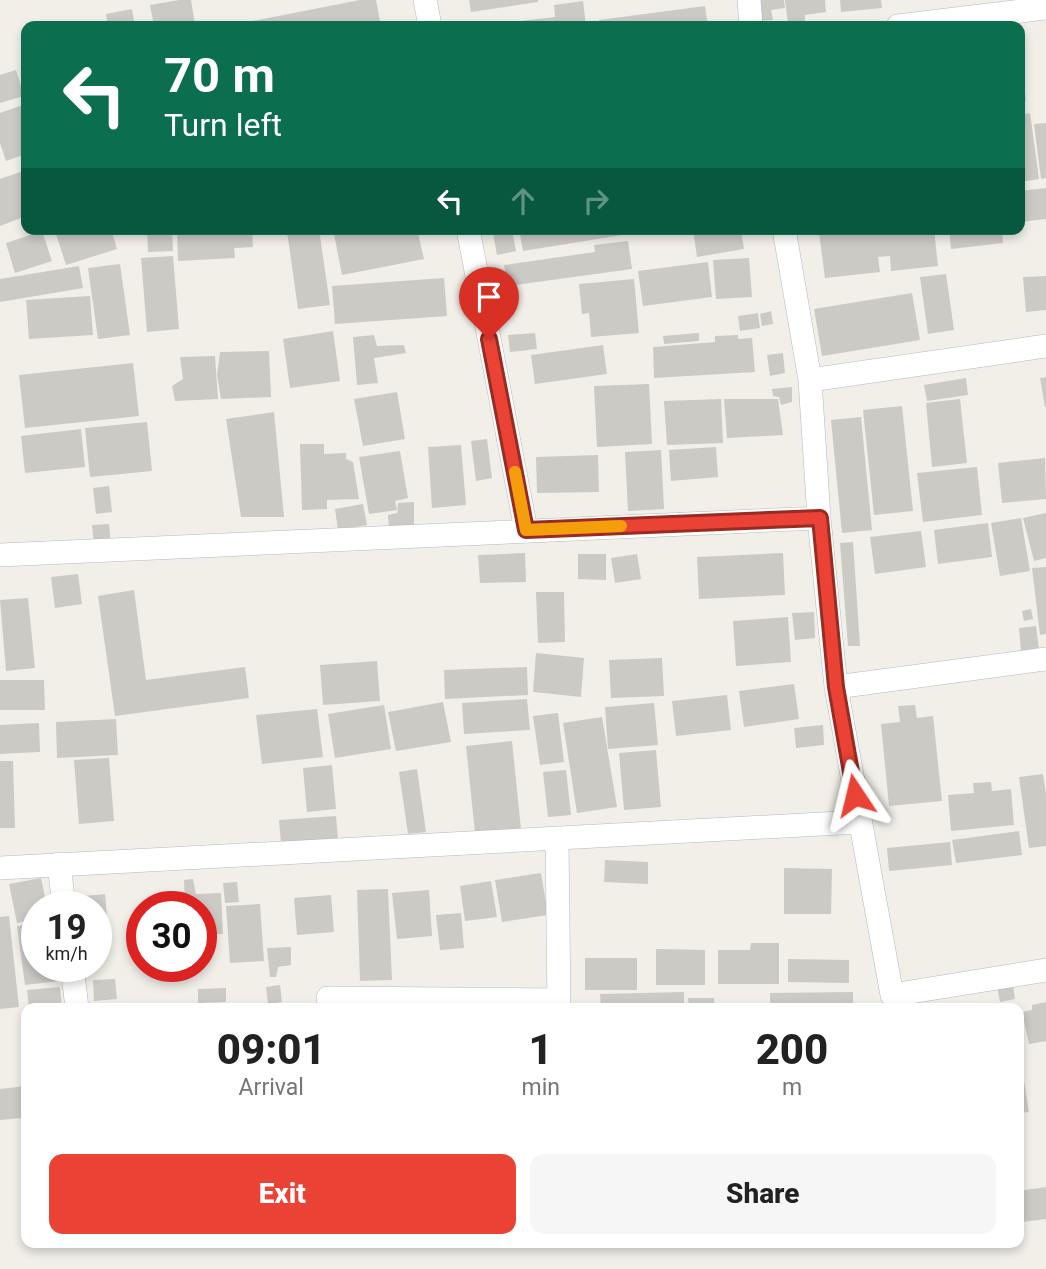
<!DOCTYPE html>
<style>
:root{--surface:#fff;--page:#f6f6f6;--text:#222;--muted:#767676;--accent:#ea4335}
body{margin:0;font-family:Roboto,sans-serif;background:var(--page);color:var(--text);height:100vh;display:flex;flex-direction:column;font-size:26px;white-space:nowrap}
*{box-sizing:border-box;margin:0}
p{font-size:23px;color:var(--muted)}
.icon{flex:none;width:38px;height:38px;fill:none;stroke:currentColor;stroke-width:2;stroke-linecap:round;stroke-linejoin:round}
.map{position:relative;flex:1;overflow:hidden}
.sheet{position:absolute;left:21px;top:1003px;width:1003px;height:245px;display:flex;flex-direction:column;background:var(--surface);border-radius:14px;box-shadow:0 4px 10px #0003}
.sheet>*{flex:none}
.guide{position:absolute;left:21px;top:21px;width:1004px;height:214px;border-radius:14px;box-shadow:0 4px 10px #0003;background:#0b6e4f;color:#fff;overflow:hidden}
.speed{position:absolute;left:21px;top:891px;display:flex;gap:14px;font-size:35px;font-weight:700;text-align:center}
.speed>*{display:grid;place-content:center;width:91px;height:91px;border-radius:50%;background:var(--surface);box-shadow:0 4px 10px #0003;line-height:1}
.speed small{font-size:18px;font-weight:400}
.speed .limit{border:10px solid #d22;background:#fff;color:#111}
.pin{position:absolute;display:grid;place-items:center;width:60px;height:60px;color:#fff;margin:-72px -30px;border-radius:50% 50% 50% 0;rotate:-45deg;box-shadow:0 0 7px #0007}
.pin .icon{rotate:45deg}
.me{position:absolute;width:77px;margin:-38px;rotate:350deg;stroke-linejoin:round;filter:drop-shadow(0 0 5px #0008)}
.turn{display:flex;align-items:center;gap:24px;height:147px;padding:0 28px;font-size:32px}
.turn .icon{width:91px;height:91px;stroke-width:2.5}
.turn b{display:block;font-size:49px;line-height:60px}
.lanes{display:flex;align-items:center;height:66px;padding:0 28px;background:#0003;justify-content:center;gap:35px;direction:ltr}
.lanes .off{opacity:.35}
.eta{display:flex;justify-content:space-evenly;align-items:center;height:119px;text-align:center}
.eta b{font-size:42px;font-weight:800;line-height:49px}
.action{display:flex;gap:14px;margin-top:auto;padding:14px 28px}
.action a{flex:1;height:80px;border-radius:14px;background:var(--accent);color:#fff;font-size:28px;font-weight:800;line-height:80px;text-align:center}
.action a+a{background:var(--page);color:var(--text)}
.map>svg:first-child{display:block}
</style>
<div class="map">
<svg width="1046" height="1269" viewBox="0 0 1046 1269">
<rect width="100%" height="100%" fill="#f1efe8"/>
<path fill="#cccac5" d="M 179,0 L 191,0 L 195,24 L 154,26 L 150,5 Z
M 360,0 L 376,0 L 381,26 L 227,26 Z
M 469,0 L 538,0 L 538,2 L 471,12 Z
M 757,0 L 784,0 L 785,8 L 771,10 L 773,20 L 760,21 Z
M 785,0 L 825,0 L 826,12 L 805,15 L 805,22 L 788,24 Z
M 840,0 L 881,0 L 882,8 L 841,12 Z
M 583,1 L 586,26 L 520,26 L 520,21 L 555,17 L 554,5 Z
M 705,6 L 708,26 L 600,26 L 599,20 Z
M 132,9 L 135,26 L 108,26 L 106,14 Z
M 1022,67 L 1026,101 L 1020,102 L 1020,68 Z
M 16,70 L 24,96 L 0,103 L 0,75 Z
M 26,104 L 26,154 L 6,161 L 0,143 L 0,113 Z
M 1030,113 L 1039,179 L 1020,182 L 1020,115 Z
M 1046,123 L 1046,178 L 1041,179 L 1034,124 Z
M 26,170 L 26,216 L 0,226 L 0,179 Z
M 1046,188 L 1046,219 L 1020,222 L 1020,191 Z
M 61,229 L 111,229 L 117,249 L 66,265 L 55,231 Z
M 147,229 L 172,229 L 173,251 L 148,252 Z
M 211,229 L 252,229 L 253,247 L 234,248 L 235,258 L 178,261 L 177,231 Z
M 301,229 L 319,229 L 330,305 L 298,309 L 287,231 Z
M 333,229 L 417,229 L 424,259 L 342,275 Z
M 519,229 L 621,229 L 622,235 L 523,251 Z
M 693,229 L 741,229 L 744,249 L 697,257 Z
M 843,229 L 934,229 L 938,266 L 891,271 L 890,256 L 878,257 L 880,272 L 825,278 L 819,232 Z
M 949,229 L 1002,229 L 1003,243 L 951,249 Z
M 512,230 L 516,251 L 497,255 L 493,233 Z
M 42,231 L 52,261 L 15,273 L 6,243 Z
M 628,241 L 632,269 L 508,286 L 504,265 L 595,252 L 594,245 Z
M 173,256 L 179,329 L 147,332 L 141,258 Z
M 749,258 L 752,297 L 716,299 L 713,260 Z
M 708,262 L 712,297 L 643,306 L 638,271 Z
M 120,264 L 130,335 L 98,339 L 88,268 Z
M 79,266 L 83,288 L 0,302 L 0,279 Z
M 946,274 L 954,330 L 928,334 L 920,277 Z
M 1046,276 L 1046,310 L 1026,312 L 1023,277 Z
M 444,278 L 447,316 L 335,324 L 332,286 Z
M 634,279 L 639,333 L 591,337 L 589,313 L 582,314 L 579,284 Z
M 912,293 L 920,340 L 822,356 L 814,309 Z
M 90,296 L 93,335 L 29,339 L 26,300 Z
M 771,311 L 773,324 L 762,326 L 760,314 Z
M 758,313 L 760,328 L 740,331 L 738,316 Z
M 333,331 L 340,381 L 290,388 L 283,339 Z
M 535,333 L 537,349 L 510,352 L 508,335 Z
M 699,333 L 699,341 L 664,344 L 663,336 Z
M 374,335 L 377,346 L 404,345 L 406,353 L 374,358 L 378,383 L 357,385 L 353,337 Z
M 738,335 L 738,339 L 752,338 L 755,372 L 654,378 L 653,347 L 715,342 L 715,336 Z
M 603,345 L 607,374 L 535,384 L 531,355 Z
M 269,351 L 271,397 L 221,399 L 217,375 L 220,352 Z
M 783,353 L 785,373 L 770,376 L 767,355 Z
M 215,356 L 218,399 L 175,401 L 172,386 L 183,379 L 180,357 Z
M 133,363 L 139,416 L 25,428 L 19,375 Z
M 1046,377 L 1046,406 L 1045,407 L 1040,378 Z
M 966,378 L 968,395 L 927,401 L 924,385 Z
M 649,384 L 652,444 L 597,447 L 594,386 Z
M 792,387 L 792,402 L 781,405 L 779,397 L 773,396 L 772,389 Z
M 397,392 L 405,439 L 363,446 L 354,399 Z
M 721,399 L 723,443 L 667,445 L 664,401 Z
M 724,399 L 778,399 L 783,435 L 727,438 Z
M 960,399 L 967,463 L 932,467 L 926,403 Z
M 902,406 L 913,511 L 874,515 L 863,410 Z
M 274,412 L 284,517 L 241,517 L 226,419 Z
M 861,417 L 872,530 L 842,533 L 831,420 Z
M 147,422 L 152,471 L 90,477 L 85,428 Z
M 81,429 L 85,467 L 25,473 L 21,436 Z
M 487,439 L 492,478 L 476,481 L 471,441 Z
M 300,444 L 324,444 L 324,454 L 346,453 L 346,459 L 353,462 L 359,499 L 327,500 L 327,509 L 302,510 Z
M 461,445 L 466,505 L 432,508 L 428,447 Z
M 716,447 L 718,477 L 671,481 L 669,450 Z
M 661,450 L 664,509 L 628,511 L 625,452 Z
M 400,451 L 408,498 L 395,501 L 397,510 L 369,514 L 359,457 Z
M 598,455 L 599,492 L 537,493 L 536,457 Z
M 1045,458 L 1046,499 L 1002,503 L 998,463 Z
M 977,467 L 982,515 L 923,522 L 917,473 Z
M 109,486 L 112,512 L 96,514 L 93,488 Z
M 414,502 L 414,530 L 389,527 L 388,515 L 397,513 L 397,516 L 398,503 Z
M 363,504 L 367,525 L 338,530 L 335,509 Z
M 1046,513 L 1046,558 L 1034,561 L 1023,518 Z
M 1021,518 L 1030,571 L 1000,576 L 991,523 Z
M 988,523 L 992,557 L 938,564 L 934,530 Z
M 109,524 L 111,544 L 94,545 L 92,525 Z
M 921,531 L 926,567 L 875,574 L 870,537 Z
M 853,542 L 860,646 L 848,646 L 840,543 Z
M 525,553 L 526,582 L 480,583 L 478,555 Z
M 783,553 L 785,595 L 699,599 L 697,557 Z
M 578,554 L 606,554 L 606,580 L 578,579 Z
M 637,554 L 641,579 L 615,583 L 611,558 Z
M 1046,567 L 1046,634 L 1040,635 L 1032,568 Z
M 78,574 L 82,604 L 55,608 L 51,577 Z
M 134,590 L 146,680 L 245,667 L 249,698 L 115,716 L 98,596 Z
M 536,592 L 564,592 L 565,642 L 538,643 Z
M 28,598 L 35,668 L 6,671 L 0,600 Z
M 1031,609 L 1033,619 L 1024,621 L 1022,611 Z
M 814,612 L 815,638 L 795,640 L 792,613 Z
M 788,617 L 791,662 L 736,666 L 733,621 Z
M 1036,626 L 1039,649 L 1021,651 L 1019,628 Z
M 536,653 L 584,658 L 581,697 L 533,692 Z
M 662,658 L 664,696 L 611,698 L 609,660 Z
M 377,661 L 380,701 L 323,705 L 320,665 Z
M 527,667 L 528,695 L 445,699 L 444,670 Z
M 0,680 L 44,680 L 45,710 L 0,710 Z
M 794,684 L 799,719 L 744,727 L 739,691 Z
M 727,695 L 731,730 L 676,736 L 672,701 Z
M 527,699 L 530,730 L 464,734 L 462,703 Z
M 443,702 L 451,742 L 396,751 L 388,712 Z
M 654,703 L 658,745 L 608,749 L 605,707 Z
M 384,705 L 391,749 L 335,758 L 328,714 Z
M 915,705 L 917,718 L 933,716 L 942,801 L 889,806 L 881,724 L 900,722 L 898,706 Z
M 317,709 L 323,757 L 262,764 L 256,715 Z
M 558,713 L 564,762 L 540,765 L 533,716 Z
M 602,717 L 617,807 L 577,813 L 563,723 Z
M 116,719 L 118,755 L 57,758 L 56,722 Z
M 39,723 L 40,752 L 0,754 L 0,725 Z
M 823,725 L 824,745 L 796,748 L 794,728 Z
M 512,741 L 521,829 L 475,833 L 466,746 Z
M 656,750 L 661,807 L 624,810 L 619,753 Z
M 109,758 L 114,821 L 79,824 L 74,760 Z
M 0,761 L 13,761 L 15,828 L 0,828 Z
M 332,765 L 336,809 L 307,812 L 303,768 Z
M 417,769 L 426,832 L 408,834 L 399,772 Z
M 566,770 L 571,815 L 548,817 L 543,772 Z
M 1043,774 L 1046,794 L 1046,846 L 1029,848 L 1019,777 Z
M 991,782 L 992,791 L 1011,789 L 1014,825 L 951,831 L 948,795 L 974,793 L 973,783 Z
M 336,816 L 338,839 L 281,844 L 279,820 Z
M 1019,831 L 1022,855 L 956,863 L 952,840 Z
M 950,842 L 952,865 L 889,871 L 887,848 Z
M 605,860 L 648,862 L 648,884 L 604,882 Z
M 784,868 L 832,869 L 831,914 L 784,914 Z
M 541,873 L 548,915 L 502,922 L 495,880 Z
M 41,878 L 47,906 L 37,906 L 37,919 L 17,923 L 9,884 Z
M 193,879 L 196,894 L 221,893 L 223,934 L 201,934 L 201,906 L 185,906 L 184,880 Z
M 491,881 L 497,917 L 465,921 L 460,886 Z
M 237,882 L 239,902 L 225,903 L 223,883 Z
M 388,889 L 392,980 L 360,981 L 357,890 Z
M 429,890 L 432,936 L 397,939 L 392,893 Z
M 105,894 L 108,928 L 96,931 L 96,906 L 75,906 L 74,897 Z
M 331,895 L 334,932 L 297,935 L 294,898 Z
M 169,900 L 181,900 L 181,906 L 168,906 Z
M 260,904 L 264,961 L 230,963 L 226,906 Z
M 461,913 L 464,948 L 440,950 L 436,915 Z
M 9,916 L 19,1007 L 0,1009 L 0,917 Z
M 37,923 L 37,966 L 57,966 L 59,981 L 25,985 L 17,926 Z
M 107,932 L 108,953 L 96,954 L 96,933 Z
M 751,943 L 779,943 L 779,984 L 718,984 L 718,950 L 750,950 Z
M 291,947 L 291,965 L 278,967 L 276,977 L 270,977 L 267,948 Z
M 656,949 L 705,950 L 705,985 L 656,985 Z
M 585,958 L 637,958 L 637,990 L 585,990 Z
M 788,959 L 849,960 L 849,983 L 788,982 Z
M 115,979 L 117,999 L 94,1001 L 93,980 Z
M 1013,984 L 1015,999 L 1000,1002 L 997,987 Z
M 280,985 L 282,1002 L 268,1004 L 266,987 Z
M 60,987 L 62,1008 L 29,1008 L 27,990 Z
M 226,988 L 226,1002 L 198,1003 L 198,989 Z
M 684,992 L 684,1008 L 601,1008 L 600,994 Z
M 853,992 L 853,1008 L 770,1008 L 770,993 Z
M 688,998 L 714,998 L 714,1008 L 689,1008 Z
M 1046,1002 L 1046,1041 L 1029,1044 L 1022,1012 L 1032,1010 L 1032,1005 Z
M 1018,1029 L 1024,1056 L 1020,1056 L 1029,1112 L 1018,1113 Z
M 26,1086 L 26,1103 L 21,1103 L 21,1118 L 0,1120 L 0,1089 Z
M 1046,1187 L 1046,1219 L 1022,1222 L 1018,1191 Z"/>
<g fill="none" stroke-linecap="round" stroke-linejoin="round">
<defs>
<path id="minor" d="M 425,0 L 430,26
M 749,0 L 751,26
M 898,26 L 1046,8
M 468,229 L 526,530
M 784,229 L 810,380 L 819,518 L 836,687 L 892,995 L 1046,970
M 810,380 L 1046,346
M 0,555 L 819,518
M 836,687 L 1046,659
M 557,839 L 559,1008
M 59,864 L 64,906
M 0,868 L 859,822
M 72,966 L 77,1008
M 328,998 L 558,1000"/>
</defs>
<use href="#minor" stroke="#b5b8bc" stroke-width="24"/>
<use href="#minor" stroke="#fff" stroke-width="23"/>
</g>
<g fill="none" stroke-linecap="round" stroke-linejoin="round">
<defs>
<path id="route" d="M 489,339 L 526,530 L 820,518 L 836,687 L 855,795"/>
</defs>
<use href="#route" stroke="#982c22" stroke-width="18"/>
<use href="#route" stroke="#ea4335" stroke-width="12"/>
<path stroke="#f59e0b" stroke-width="12" d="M 515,472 L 526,530 L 621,526"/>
</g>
</svg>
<div class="speed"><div>19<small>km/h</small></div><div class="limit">30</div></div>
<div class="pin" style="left:489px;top:339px;background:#d93025"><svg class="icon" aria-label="arrive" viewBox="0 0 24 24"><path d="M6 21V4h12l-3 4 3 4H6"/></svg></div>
<svg class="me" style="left:855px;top:795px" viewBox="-20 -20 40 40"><path d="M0-17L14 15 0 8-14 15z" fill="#ea4335" stroke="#fff" stroke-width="4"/></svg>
<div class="guide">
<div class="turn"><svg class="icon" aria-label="left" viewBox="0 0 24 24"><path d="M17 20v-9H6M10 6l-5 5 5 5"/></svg><div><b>70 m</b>Turn left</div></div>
<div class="lanes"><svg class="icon" aria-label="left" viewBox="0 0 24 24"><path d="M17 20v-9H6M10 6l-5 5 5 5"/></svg><svg class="icon off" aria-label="ahead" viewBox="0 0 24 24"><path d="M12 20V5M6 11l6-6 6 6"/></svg><svg class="icon off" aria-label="right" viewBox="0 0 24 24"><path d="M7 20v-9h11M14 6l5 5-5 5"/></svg></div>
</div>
<section class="sheet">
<div class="eta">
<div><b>09:01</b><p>Arrival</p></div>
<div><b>1</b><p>min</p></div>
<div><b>200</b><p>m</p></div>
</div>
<div class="action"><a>Exit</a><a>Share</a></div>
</section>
</div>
